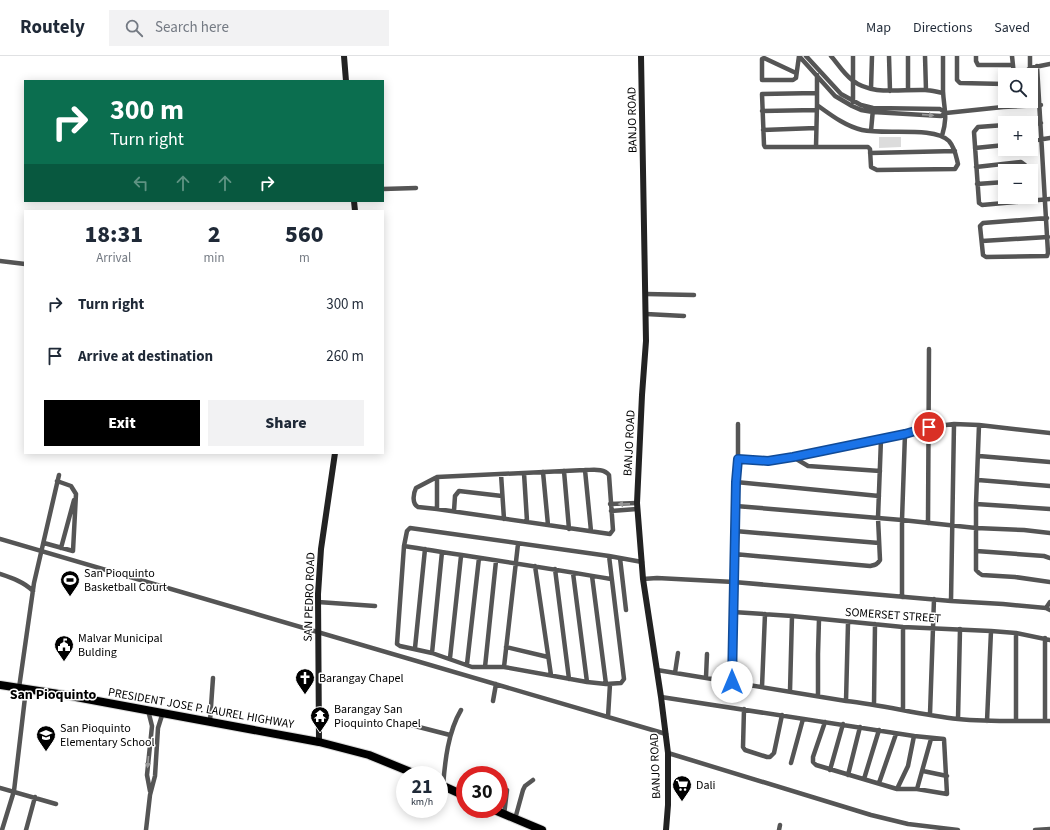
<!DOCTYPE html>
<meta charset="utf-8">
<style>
:root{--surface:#fff;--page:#f2f2f3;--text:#1f2937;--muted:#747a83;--line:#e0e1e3;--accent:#000}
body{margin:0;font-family:"Source Sans 3",sans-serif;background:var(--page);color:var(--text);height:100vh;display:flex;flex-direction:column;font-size:15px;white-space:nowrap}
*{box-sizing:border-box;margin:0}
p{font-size:13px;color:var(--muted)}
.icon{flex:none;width:22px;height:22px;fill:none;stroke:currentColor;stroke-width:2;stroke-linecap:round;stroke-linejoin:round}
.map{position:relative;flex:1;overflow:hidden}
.side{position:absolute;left:24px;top:154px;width:360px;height:244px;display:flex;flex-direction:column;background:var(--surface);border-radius:0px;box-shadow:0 2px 10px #0003}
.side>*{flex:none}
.guide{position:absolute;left:24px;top:24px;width:360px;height:122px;border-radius:0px;box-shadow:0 2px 10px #0003;background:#0b6e4f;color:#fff;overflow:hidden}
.fabs{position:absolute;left:998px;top:12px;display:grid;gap:8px}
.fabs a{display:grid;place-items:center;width:40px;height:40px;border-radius:0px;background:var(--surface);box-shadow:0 2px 10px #0003;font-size:20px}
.speed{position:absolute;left:396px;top:710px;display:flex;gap:8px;font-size:20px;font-weight:700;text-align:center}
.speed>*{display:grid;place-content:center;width:52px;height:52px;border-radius:50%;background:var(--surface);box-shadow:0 2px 10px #0003;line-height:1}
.speed small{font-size:10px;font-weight:400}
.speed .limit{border:6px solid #d22;background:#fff;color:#111}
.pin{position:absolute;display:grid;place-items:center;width:34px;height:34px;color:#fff;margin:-17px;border:2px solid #fff;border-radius:50%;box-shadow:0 1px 4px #0007}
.me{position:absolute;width:44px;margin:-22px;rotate:0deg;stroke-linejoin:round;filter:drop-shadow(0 0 3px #0008)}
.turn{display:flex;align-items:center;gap:14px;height:84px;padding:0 20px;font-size:18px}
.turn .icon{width:52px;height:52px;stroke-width:2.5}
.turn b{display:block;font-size:28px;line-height:34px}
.lanes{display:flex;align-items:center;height:38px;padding:0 20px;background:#0003;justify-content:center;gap:20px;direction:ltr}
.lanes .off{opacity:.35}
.eta{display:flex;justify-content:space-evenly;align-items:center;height:68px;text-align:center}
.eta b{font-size:24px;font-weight:800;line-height:28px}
.button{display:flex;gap:8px;margin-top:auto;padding:8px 20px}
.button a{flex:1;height:46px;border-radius:0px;background:var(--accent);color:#fff;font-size:16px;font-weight:800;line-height:46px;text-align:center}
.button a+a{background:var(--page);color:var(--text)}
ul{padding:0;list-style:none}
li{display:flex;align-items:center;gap:12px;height:52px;padding:0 20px}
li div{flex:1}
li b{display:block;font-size:15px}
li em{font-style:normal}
header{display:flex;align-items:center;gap:24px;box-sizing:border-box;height:56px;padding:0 20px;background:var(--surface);border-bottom:1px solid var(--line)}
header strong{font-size:19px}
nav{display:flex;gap:22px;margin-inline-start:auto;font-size:14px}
.search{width:280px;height:36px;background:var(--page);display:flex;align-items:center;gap:10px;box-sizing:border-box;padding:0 14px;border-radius:0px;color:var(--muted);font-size:15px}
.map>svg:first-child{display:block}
</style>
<header>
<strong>Routely</strong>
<div class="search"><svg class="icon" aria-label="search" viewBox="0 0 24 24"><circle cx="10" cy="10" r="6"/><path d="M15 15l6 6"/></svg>Search here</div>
<nav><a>Map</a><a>Directions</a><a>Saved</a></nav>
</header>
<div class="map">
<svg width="1050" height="774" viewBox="0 0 1050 774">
<rect width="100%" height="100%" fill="#fff"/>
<path fill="#dcdcdc" d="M 879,81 L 901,81 L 901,91 L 879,92 Z"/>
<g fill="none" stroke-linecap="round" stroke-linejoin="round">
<defs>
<path id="highway" d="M 0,629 L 65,639 L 319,686 L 369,699 L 418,719
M 439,728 L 465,740
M 492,753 L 542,774"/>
</defs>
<use href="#highway" stroke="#dbdbdb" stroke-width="10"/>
<path stroke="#555" stroke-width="4.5" d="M 799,0 L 835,40 L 852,50 L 861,54 L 873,56 L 941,60 L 946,57 L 1003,51 L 1041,49
M 806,0 L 841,38 L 861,49 L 873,52 L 940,53 L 946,57
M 831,0 C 838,8 843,17 852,24 C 872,40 900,33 925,34 C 931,34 937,36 943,37
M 853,0 L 853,46
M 889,0 L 890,35
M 908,0 L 908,34
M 925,0 L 926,34
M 957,0 L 957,24 L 960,27 L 1005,28
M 976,0 L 976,5 L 978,9 L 1012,9
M 1012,0 L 1014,19
M 1037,10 L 1048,197 L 1047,200 L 986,201 L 983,199 L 980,170 L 983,167 L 1047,162
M 1030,12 L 1030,0
M 796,17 L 764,2 L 762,3 L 762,24 L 793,24 L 796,22 L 799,0
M 1022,19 L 1030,12 L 1050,8
M 871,33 L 872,0
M 817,49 L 817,19
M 762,55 L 817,54
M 1031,68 L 1041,67
M 1005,69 L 978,71 L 974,76 L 979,147 L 982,149 L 1050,143
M 763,74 L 816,72
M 871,75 L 873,53
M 942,80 C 948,60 944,54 943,35 C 943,24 943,12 943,0
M 1031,85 L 1050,82
M 816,91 L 817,49 C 831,59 845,70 862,74 C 885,79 934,70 949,85 C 955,92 956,100 958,108 L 955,113 L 877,114 L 871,111 L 870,93 L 868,91 L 765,91 L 764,89 L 762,38 L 817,37
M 975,92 L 1005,89
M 870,97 L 955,95
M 976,111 L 1021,106 L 1025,109 L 1025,115
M 977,128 L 1005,126
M 383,133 L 416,132
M 982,185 L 1048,181
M 0,205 L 25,208
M 646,238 L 694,239
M 646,258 L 684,260
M 979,369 L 976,448 L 976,514 L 979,517 L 982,519 L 1015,521 L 1050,526
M 979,400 L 1050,406
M 793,401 L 808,410 L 880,415
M 738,403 L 768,405 L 793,401 L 905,378 L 929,371 L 954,368 L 979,369 L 1050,377
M 585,414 C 593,414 604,412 609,419 L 613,474 L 610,478 L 437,453 L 418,451 C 412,448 413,438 416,432 L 437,421 Z
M 585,414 L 591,475
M 564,415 L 569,473
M 543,416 L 548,469
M 524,417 L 527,465
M 501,418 L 504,463
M 978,424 L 1050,430
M 736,426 L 879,440
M 610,448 L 637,447
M 976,448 L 1050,453
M 736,450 L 902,464 L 976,472 L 1024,474 L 1050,477
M 437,453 L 437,421
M 454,455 L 455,440 L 459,435 L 502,440
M 611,455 L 637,453
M 928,467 L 929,293
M 735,475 L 879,487
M 0,483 L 666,678
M 44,487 L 73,495 L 76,438 L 71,430 L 57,425
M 404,490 C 473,501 542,511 611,523
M 61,492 L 74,444
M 976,495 L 1044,500 L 1050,502
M 734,498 L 870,510 C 875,509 877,509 880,504 L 878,462 L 881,383
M 609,500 L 624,623 L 621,627 L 606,628 L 587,626 L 504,611 L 472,611 L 432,597 L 400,590 L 397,588 L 404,490 L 407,475 L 410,472 L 609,500 L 642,506
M 620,502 L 626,554
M 535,510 L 551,619
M 555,513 L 569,623
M 573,517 L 587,626
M 0,518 C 12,522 24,526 33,535
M 592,520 L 606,628
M 643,523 L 657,522 L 734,526 L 951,545 L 1003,548 L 1046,552 L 1050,554
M 902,541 L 902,464 L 905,378
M 951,545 L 954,368
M 318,546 L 375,550
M 1046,552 L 1050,546
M 733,556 L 792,560 L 903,571 L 991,575 L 1016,577 L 1050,584
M 903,571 L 903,654
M 506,591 L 548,601
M 415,592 L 425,493
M 432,597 L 442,496
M 450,602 L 461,500
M 467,608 L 479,502
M 485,611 L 496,505
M 504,611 L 518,488
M 657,614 L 846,645 C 884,649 920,659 958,663 C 989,666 1019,665 1050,665
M 675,617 L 678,597
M 706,621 L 707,598
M 732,626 L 736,426 L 738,403 L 738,368
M 762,631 L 765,558
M 19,632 L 34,527 L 59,419
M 790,635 L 792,560
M 818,640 L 818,598 L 819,563
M 661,641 L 914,680 L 944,683 L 947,738 L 917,733 L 897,733 L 816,709 L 813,706 L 813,701 L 825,666
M 493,645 L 496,628
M 846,645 L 848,567
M 874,648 L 875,568
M 744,653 L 743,691 L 745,694 L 767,701 L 770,701 L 774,697 L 782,659
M 148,654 L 152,670 L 147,719 L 150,735
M 930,658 L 934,543
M 608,661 L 610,628
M 958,663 L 960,573
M 210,665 L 213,622
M 987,665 L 991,575
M 1016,665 L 1016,577
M 1045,665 L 1045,582
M 411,669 L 450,679
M 668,697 L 871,759 L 908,768 L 958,774
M 791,707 L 803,663
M 830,714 L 843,668
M 923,715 L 947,720
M 848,719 L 860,671
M 864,723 L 879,674
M 879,727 L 896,678
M 443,730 C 445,705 448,676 461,654
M 0,732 L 56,748
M 897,733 L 908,710 L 914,680
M 917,733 L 931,683
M 504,759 L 507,734
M 515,763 L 523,734 L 525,730 L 533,724
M 2,774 L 14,735 L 26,633
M 26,774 L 35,741
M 146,774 L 150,739 L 155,720 L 158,672 L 163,656
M 779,774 L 780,769
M 1035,774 L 1050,773"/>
<path stroke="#222" stroke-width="6" d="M 344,0 L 346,25
M 641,0 L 646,285 L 642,339 L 637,447 L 643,523 L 661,641 L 668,697 L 668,749 L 666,774
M 354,145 L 355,155
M 319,686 L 318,538 L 321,493 L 335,397"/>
<use href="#highway" stroke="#000" stroke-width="8"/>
</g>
<defs><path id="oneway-solid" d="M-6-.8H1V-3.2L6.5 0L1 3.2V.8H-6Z"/></defs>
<g fill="#999">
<use href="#oneway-solid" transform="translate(928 59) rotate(4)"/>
<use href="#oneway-solid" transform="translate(624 448) rotate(179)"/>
<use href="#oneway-solid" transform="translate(148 706) rotate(95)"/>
</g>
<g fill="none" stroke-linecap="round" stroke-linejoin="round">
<defs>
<path id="route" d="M 732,626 L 736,426 L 738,403 L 768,405 L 793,401 L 905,378 L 929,371"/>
</defs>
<use href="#route" stroke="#114b97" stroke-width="10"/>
<use href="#route" stroke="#1a73e8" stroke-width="7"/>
</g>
<defs>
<symbol id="stadium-pin" viewBox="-11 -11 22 30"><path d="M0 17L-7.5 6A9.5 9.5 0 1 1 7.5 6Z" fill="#000" stroke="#fff"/><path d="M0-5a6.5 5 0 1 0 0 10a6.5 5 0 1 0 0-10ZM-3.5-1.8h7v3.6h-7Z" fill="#fff"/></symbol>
<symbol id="civic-pin" viewBox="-11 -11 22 30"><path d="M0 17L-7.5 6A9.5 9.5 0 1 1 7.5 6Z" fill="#000" stroke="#fff"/><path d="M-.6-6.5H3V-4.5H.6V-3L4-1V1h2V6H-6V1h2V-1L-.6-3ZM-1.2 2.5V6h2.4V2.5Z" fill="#fff"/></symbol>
<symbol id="church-pin" viewBox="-11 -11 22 30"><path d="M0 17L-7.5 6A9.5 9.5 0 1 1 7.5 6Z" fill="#000" stroke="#fff"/><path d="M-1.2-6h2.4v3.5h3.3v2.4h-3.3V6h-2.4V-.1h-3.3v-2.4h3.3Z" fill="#fff"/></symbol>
<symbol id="temple-pin" viewBox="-11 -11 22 30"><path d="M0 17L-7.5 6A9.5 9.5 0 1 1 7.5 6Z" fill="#000" stroke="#fff"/><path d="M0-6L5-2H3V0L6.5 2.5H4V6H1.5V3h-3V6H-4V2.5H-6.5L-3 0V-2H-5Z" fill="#fff"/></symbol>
<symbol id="school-pin" viewBox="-11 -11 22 30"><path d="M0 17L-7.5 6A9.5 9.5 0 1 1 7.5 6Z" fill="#000" stroke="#fff"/><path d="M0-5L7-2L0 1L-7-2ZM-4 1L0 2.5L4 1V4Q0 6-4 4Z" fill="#fff"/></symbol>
<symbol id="supermarket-pin" viewBox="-11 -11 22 30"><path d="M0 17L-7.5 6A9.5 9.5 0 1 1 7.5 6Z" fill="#000" stroke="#fff"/><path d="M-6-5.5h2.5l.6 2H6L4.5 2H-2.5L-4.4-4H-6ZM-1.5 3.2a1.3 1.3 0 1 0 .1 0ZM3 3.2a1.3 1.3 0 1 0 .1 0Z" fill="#fff"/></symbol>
</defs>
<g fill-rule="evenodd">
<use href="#stadium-pin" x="59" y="513" width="22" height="30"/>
<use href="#civic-pin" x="53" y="578" width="22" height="30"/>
<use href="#church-pin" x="294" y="611" width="22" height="30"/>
<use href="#temple-pin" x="309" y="649" width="22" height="30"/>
<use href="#school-pin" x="35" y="668" width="22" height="30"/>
<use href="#supermarket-pin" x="671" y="718" width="22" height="30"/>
</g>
<g text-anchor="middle" stroke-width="3" stroke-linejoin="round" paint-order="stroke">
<g font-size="12" fill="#000" stroke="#fff">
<text transform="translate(632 64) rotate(-91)" y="4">BANJO ROAD</text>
<text transform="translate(629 387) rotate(-87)" y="4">BANJO ROAD</text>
<text transform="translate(309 541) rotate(-88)" y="4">SAN PEDRO ROAD</text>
<text transform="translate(893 559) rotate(4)" y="4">SOMERSET STREET</text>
<text transform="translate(201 652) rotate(10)" y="4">PRESIDENT JOSE P. LAUREL HIGHWAY</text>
<text transform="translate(655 710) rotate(-92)" y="4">BANJO ROAD</text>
</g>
<g font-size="12" fill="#000" stroke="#fff" text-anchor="start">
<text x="84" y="521">San Pioquinto<tspan x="84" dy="14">Basketball Court</tspan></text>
<text x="78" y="586">Malvar Municipal<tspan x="78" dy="14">Bulding</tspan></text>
<text x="319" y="626">Barangay Chapel</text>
<text x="334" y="657">Barangay San<tspan x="334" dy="14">Pioquinto Chapel</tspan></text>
<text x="60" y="676">San Pioquinto<tspan x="60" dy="14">Elementary School</tspan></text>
<text x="696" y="733">Dali</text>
</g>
<g font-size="14" font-weight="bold" fill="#000" stroke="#fff">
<text x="53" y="643">San Pioquinto</text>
</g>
</g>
</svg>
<div class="fabs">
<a><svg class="icon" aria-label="search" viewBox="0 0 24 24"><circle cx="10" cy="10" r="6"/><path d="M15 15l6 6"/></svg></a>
<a>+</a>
<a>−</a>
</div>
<div class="speed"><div>21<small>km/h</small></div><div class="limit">30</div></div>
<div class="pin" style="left:929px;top:371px;background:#d93025"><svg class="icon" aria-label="arrive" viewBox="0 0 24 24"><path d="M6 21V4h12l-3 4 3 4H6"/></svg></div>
<svg class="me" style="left:732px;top:626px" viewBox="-20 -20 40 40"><circle r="19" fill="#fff"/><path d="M0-13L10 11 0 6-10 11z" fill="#1a73e8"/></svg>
<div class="guide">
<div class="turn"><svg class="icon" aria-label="right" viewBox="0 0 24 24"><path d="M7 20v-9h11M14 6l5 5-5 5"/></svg><div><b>300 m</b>Turn right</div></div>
<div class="lanes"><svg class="icon off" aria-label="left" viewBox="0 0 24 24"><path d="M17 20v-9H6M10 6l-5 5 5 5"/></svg><svg class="icon off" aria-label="ahead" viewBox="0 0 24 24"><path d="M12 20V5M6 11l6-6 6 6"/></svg><svg class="icon off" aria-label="ahead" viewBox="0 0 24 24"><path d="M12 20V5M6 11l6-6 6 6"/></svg><svg class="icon" aria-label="right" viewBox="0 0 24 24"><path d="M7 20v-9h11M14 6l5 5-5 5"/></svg></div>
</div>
<section class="side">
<div class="eta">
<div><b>18:31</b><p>Arrival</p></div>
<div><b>2</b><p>min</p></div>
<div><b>560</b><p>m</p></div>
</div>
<ul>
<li><svg class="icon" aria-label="right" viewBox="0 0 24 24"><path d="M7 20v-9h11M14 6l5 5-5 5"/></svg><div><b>Turn right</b></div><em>300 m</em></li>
<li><svg class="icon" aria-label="arrive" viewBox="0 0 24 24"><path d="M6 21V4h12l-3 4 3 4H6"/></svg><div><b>Arrive at destination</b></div><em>260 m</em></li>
</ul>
<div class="button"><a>Exit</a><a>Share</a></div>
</section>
</div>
